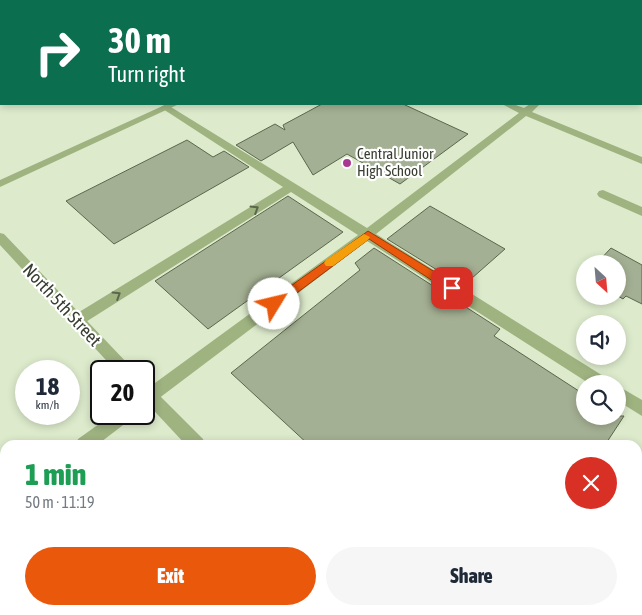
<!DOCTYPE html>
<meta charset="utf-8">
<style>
:root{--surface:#fff;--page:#f6f6f7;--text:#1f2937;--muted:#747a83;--accent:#ea580c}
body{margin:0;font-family:"Asap Condensed",sans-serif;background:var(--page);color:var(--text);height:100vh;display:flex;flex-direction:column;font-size:19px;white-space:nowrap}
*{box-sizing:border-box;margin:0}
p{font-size:16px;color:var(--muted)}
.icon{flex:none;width:28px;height:28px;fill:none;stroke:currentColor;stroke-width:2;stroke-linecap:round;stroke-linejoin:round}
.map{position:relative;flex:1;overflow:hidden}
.details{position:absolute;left:0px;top:440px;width:642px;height:175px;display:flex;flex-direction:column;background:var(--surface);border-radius:15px 15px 0 0;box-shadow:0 2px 8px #0003}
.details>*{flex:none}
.hud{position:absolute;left:0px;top:0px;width:642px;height:105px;box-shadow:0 2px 8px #0003;background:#0b6e4f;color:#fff;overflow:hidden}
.needle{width:32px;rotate:154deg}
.controls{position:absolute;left:576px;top:255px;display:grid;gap:10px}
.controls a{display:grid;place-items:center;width:50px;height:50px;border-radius:50%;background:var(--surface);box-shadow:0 2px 8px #0003;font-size:25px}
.speed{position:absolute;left:15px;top:360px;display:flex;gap:10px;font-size:25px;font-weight:700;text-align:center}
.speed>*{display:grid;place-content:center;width:65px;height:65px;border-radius:50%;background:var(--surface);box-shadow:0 2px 8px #0003;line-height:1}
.speed small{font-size:12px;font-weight:400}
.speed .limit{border:2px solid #111;border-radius:8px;background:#fff;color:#111}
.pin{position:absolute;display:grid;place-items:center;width:42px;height:42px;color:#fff;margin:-21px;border-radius:10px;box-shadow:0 2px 8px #0006}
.me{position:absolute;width:55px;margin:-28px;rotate:54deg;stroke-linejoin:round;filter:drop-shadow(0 0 4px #0008)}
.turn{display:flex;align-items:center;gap:18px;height:105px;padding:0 25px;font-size:22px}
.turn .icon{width:65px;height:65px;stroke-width:2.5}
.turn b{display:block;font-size:35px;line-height:42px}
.round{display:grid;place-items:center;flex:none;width:52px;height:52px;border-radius:26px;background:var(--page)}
.headline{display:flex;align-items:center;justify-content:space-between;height:85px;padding:0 25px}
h1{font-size:30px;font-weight:800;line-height:38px;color:#1e9e55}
.cta{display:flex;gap:10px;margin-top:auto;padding:10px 25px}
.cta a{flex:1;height:58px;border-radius:30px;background:var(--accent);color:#fff;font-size:20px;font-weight:800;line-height:58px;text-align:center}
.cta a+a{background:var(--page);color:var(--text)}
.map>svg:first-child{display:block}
</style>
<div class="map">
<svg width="642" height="615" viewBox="0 0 642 615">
<rect width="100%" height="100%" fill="#ddebcc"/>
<path fill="#a4b093" stroke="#5c674d" d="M 322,104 L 403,104 L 468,134 L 400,184 L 347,154 L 313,175 L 293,142 L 261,161 L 236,145 L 275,124 L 285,130 L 283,125 Z
M 187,140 L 213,157 L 224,151 L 249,167 L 114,244 L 66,201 Z
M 288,196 L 343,232 L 208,329 L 155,281 Z
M 430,206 L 505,249 L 463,286 L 387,239 Z
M 374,248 L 500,329 L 494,336 L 585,395 L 585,416 L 624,416 L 605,445 L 309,445 L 231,373 L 360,270 L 355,263 Z
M 611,248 L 642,265 L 642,304 L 626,296 L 623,299 L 618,296 L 618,264 L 596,264 Z"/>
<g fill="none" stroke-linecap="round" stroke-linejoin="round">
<path fill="#9fb381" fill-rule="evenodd" d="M 123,0 L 132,0 L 133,1 L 124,1 Z
M 255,0 L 265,0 L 266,1 L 256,1 Z
M 642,25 L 642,30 L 641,30 L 641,25 Z
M 166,104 L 367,228 L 519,113 L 502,104 L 513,104 L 524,108 L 530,104 L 540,104 L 532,112 L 642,157 L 642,164 L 526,116 L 376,234 L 608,379 L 611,384 L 590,384 L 367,241 L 150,405 L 144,407 L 144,391 L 358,235 L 291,192 L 81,325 L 76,327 L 71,325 L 69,321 L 71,317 L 283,187 L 163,109 L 161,107 Z
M 603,190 L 642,207 L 642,216 L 599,197 L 597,194 L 599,191 Z
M 618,386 L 642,400 L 642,416 L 618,401 Z
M 113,414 L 133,414 L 131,419 L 97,445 L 76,445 L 78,439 Z
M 5,496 L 5,516 L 0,518 L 0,498 Z"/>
<path fill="#9fb381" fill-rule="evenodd" d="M 642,511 L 642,537 L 638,538 L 638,513 Z
M 586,610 L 606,610 L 604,615 L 584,615 Z"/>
<path fill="#9fb381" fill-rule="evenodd" d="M 596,0 L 606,0 L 607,1 L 597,1 Z
M 641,17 L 642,17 L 642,22 L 641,22 Z
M 167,104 L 179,104 L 0,187 L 0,180 Z
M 0,233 L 4,234 L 130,366 L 132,371 L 116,371 L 0,245 Z
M 144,383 L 149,385 L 203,439 L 205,445 L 186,445 L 144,400 Z
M 346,610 L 369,610 L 371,615 L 348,615 Z"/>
</g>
<defs><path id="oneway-chevron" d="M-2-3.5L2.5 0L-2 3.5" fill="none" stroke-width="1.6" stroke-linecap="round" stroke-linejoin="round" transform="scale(1.25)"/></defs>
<g stroke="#5c664d">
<use href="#oneway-chevron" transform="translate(255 209) rotate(-32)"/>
<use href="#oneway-chevron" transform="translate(117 295) rotate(-32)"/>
</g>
<path fill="#ea580c" stroke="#983908" d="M 368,231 L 456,285 L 458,288 L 456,291 L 448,291 L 369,239 L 278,307 L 271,307 L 269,304 L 271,300 Z"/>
<path fill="#f59e0b" d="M 364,234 L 370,237 L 368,240 L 333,266 L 326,266 L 324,263 L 326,260 Z"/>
<circle fill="#a93893" stroke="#fff" stroke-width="2" cx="347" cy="163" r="5"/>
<g text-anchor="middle" stroke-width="4.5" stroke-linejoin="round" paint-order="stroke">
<g font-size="15" fill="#383d31" stroke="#fff" text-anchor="start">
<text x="357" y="159">Central Junior<tspan x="357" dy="17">High School</tspan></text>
</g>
<g font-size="18" fill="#383d31" stroke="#fff">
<text transform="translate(62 305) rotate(47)" y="6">North 5th Street</text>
</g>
</g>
</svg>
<div class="controls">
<a><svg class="needle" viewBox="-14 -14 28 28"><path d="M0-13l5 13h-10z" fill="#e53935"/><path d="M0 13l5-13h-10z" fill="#747a83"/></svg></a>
<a><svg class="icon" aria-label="sound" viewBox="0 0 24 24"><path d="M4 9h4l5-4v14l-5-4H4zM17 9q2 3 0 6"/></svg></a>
<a><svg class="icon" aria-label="search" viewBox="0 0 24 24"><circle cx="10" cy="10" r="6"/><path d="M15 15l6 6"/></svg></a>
</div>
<div class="speed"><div>18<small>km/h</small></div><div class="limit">20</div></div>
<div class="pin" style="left:452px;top:288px;background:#d93025"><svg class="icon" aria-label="arrive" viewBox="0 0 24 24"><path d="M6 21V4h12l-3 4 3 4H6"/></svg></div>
<svg class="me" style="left:274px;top:304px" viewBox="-20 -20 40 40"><circle r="19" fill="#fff"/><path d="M0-13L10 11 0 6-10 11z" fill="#ea580c"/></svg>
<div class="hud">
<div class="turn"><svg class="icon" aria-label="right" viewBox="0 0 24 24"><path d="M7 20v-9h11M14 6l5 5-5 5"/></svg><div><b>30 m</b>Turn right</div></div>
</div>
<section class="details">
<div class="headline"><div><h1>1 min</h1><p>50 m · 11:19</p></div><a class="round" style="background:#d93025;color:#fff"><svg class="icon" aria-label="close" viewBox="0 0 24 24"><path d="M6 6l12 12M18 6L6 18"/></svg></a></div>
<div class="cta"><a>Exit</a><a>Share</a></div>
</section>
</div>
